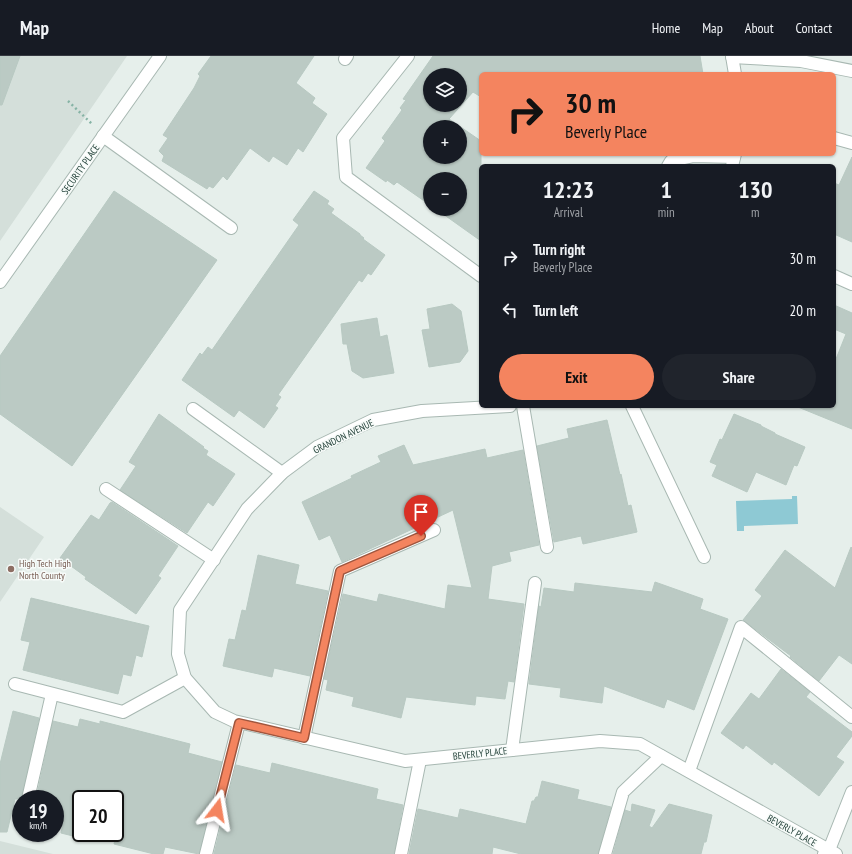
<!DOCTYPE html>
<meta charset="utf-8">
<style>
:root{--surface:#171b24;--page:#20242c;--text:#f1f3f6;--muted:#9ea1a6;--line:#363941;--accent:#f4845f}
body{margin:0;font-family:"PT Sans Narrow",sans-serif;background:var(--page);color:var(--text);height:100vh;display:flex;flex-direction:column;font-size:15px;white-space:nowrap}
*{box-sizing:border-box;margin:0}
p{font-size:13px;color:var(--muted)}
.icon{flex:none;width:22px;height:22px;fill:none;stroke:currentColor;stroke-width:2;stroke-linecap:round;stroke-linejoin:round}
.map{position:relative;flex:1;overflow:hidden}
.panel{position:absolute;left:479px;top:108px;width:357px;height:244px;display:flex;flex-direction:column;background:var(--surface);border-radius:6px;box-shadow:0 1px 3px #0004}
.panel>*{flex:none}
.banner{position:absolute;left:479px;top:16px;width:357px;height:84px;border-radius:6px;box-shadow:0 1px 3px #0004;background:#f4845f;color:#111;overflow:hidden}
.controls{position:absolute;left:423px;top:12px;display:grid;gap:8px}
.controls a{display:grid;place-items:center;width:44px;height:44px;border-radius:50%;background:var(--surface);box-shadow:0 1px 3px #0004;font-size:20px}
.speed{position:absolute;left:12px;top:734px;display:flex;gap:8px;font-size:20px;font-weight:700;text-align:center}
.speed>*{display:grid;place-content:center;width:52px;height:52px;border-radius:50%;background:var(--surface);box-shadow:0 1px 3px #0004;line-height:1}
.speed small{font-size:10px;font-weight:400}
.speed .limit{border:2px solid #111;border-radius:6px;background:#fff;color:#111}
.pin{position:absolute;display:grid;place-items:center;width:34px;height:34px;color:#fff;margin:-41px -17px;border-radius:50% 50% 50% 0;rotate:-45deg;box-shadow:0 0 4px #0007}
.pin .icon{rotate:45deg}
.me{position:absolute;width:44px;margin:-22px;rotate:14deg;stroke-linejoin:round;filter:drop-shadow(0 0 3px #0008)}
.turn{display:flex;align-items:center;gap:14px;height:84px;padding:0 20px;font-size:18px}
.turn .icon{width:52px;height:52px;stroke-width:2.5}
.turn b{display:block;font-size:28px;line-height:34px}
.eta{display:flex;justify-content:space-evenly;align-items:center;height:68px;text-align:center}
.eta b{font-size:24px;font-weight:600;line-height:28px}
.primary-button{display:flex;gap:8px;margin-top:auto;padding:8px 20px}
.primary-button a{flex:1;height:46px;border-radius:24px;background:var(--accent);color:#111;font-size:16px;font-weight:600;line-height:46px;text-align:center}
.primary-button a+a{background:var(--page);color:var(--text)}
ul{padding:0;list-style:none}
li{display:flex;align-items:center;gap:12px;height:52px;padding:0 20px}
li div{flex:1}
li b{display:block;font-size:15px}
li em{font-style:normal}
header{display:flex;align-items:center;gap:24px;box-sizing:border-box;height:56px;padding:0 20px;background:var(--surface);border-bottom:1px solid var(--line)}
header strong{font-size:19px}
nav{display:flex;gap:22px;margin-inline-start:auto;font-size:14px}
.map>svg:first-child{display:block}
</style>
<header>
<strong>Map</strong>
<nav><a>Home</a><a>Map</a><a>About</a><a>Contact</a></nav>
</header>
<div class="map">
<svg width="852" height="798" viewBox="0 0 852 798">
<rect width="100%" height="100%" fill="#e6efeb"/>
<path fill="#d4dfda" d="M 0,0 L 127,0 L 0,185 Z
M 0,451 L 44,481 L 0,546 Z
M 0,785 L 53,798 L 0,798 Z"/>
<path fill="#8ec9d4" d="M 792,440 L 797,440 L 798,468 L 744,470 L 744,475 L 737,475 L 736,445 L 792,443 Z"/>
<path fill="#bbcac4" stroke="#b8c9c2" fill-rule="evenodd" d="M 0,0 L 20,0 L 2,49 L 0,49 Z
M 211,0 L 314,0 L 296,27 L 315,42 L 312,47 L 327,58 L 303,96 L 298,92 L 287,109 L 273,100 L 269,106 L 250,92 L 227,124 L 223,120 L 213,132 L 209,130 L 207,133 L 162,105 L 164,100 L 159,95 L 168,82 L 163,79 L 194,32 L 200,20 L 198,18 Z
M 433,0 L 700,0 L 703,18 L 481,18 L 481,41 L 473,36 L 449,63 L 481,85 L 481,185 L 436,153 L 460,153 L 460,123 L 430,123 L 430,149 L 397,126 L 394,129 L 387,124 L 386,126 L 366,112 L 385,85 L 382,82 L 402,54 L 400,52 L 406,44 L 403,43 ZM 430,19 L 460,19 L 460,49 L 430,49 ZM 430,71 L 460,71 L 460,101 L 430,101 Z
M 852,101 L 852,186 L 834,178 L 834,127 L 839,129 Z
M 114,135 L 217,204 L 72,410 L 0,358 L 0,300 Z
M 314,135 L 329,145 L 327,148 L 334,153 L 331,157 L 360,178 L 360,179 L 364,182 L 363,183 L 385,199 L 371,219 L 368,217 L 362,226 L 359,224 L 278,339 L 281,341 L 275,350 L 278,352 L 264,372 L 239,354 L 234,361 L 182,324 L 200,297 L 202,299 L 208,291 L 212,294 L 299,169 L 293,164 Z
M 452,248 L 461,255 L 468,295 L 460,306 L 429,311 L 422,274 L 430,273 L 427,253 Z
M 834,249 L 852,257 L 852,373 L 798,351 L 834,350 L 834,308 L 846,278 L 834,273 Z
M 377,262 L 380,281 L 387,279 L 394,317 L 363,322 L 352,315 L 347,288 L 343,288 L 341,268 Z
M 159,358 L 204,391 L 203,392 L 208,395 L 206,399 L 235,418 L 213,450 L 208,446 L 187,477 L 120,434 L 136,410 L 129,406 Z
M 734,358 L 761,369 L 761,370 L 775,377 L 775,378 L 805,391 L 797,410 L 794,409 L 786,429 L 756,416 L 747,436 L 712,420 L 717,409 L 710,406 L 720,383 L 722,384 Z
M 607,364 L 620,419 L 621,418 L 628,450 L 631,449 L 637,476 L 583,488 L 581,480 L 554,486 L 537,390 L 569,382 L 567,373 Z
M 404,389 L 413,409 L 485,393 L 487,402 L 523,394 L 539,489 L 509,496 L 511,505 L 492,510 L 488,543 L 524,548 L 514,626 L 508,625 L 505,643 L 476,640 L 475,649 L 406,641 L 401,662 L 352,650 L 354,641 L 326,634 L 328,624 L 324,623 L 343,538 L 377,546 L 379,538 L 445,553 L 448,529 L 472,532 L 453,454 L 342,506 L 330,479 L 319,484 L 302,446 L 352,422 L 351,420 L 381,406 L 378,400 Z
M 112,446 L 178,490 L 158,520 L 161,522 L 136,558 L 85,523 L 86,521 L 60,502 L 91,459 L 99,464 L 110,447 Z
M 851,491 L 852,492 L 852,608 L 839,599 L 819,625 L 790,601 L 791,600 L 743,564 L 762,540 L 755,534 L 785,494 L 835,532 Z
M 258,499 L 299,509 L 295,528 L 328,535 L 310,620 L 274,612 L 272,621 L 223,610 L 229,583 L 235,584 L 242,554 L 246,555 Z
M 655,526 L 703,543 L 700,553 L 728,563 L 694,654 L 667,643 L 664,652 L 604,630 L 602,647 L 560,641 L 561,632 L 529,628 L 539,550 L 541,551 L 544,532 L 574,536 L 575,527 L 652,536 Z
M 31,542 L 149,570 L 142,601 L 136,599 L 131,620 L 123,618 L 118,638 L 23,614 L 30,586 L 21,584 Z
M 781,613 L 810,636 L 806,641 L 852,676 L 852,680 L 836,701 L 844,706 L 819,740 L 774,706 L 772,709 L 746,689 L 743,693 L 721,677 L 751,637 L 759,643 Z
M 13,655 L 39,662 L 21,743 L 15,743 L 7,776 L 0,776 L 0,708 Z
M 80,663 L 100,668 L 100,665 L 190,688 L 188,697 L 222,706 L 199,798 L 165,791 L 163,798 L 154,798 L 114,788 L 125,743 L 81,743 L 81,782 L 61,777 L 63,767 L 55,765 L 55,743 L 36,743 L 53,665 L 78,671 Z
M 272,707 L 378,733 L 376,743 L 403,749 L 394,798 L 214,798 L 236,709 L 270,717 Z
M 542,725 L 579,734 L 577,743 L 611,751 L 598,798 L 521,798 L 493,791 L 492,798 L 409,798 L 418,753 L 458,762 L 460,753 L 526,768 L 532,745 L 534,745 L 536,741 L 538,741 Z
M 632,748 L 655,754 L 649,770 L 652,772 L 669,748 L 712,759 L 706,786 L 704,786 L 701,798 L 613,798 L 625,754 L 631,756 Z"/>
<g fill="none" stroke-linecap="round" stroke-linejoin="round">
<defs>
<path id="service" d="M 408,0 L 343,82 L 346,121 L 481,220
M 732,1 L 801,5 L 852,15
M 345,3 L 347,0
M 103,80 L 231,172
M 834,82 L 852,87
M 668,110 L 671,105 L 694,100 L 734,101
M 834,220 L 852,228
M 523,350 L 547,491
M 632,350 L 704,501
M 193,353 L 282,417
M 106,433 L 214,504
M 15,628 L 123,656 L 185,622
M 304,682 L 340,515 L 434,474
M 512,694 L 535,527
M 689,715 L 741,571 L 852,661
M 28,743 L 52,638
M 206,798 L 239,667
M 401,798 L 420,704
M 605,798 L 623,736 L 661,700
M 824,798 L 829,794 L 852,736"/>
<path id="minor" d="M 732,0 L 735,18
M 732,110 L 735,98
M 0,226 L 160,0
M 510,350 L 422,355 L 373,364 L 317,391 L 282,417 L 247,453 L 180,554 L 178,598 L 185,622 L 215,656 L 234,665 L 405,705 L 600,685 L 640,688 L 836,798"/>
</defs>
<use href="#service" stroke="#a8b8b2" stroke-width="14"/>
<use href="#minor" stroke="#a8b8b2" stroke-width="14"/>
<path stroke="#86b3a5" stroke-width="2.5" stroke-dasharray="2 3" stroke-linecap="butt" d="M 68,45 L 92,68"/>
<use href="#service" stroke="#fff" stroke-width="12"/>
<use href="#minor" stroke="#fff" stroke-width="12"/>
</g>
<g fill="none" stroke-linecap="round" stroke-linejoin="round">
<defs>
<path id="route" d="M 217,754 L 239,667 L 304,682 L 340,515 L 421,480"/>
</defs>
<use href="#route" stroke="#9f563e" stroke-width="10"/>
<use href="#route" stroke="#f4845f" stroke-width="7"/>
</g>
<circle fill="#8d6e63" stroke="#f7fbf9" stroke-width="1.5" cx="11" cy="513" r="4"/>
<g text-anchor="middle" stroke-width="3" stroke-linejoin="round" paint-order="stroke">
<g font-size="10" fill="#24423a" stroke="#f7fbf9">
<text transform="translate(80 113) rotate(-55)" y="4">SECURITY PLACE</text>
<text transform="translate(343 380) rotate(-26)" y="4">GRANDON AVENUE</text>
<text transform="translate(480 697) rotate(-6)" y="4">BEVERLY PLACE</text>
<text transform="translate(792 774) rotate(29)" y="4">BEVERLY PLACE</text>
</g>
<g font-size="10" fill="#785e54" stroke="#f7fbf9" text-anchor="start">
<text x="19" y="511">High Tech High<tspan x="19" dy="12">North County</tspan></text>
</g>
</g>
</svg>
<div class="controls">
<a><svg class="icon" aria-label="layers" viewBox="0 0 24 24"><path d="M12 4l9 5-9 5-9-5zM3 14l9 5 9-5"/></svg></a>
<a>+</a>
<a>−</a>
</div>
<div class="speed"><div>19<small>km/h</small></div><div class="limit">20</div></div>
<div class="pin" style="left:421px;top:480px;background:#d93025"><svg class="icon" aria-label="arrive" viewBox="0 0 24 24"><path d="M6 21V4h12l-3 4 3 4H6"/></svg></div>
<svg class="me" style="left:217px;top:754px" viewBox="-20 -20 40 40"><path d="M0-17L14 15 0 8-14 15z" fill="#f4845f" stroke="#fff" stroke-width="4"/></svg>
<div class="banner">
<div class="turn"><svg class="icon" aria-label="right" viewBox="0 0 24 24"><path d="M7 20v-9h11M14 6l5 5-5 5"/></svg><div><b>30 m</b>Beverly Place</div></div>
</div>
<section class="panel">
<div class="eta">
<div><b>12:23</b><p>Arrival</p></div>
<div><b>1</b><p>min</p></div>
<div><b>130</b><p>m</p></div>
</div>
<ul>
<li><svg class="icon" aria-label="right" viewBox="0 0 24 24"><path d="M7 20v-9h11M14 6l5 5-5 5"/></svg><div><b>Turn right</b><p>Beverly Place</p></div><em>30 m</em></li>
<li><svg class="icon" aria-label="left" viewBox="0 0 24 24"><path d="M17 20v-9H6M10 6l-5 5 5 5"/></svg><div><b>Turn left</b></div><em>20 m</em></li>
</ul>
<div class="primary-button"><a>Exit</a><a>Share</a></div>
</section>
</div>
